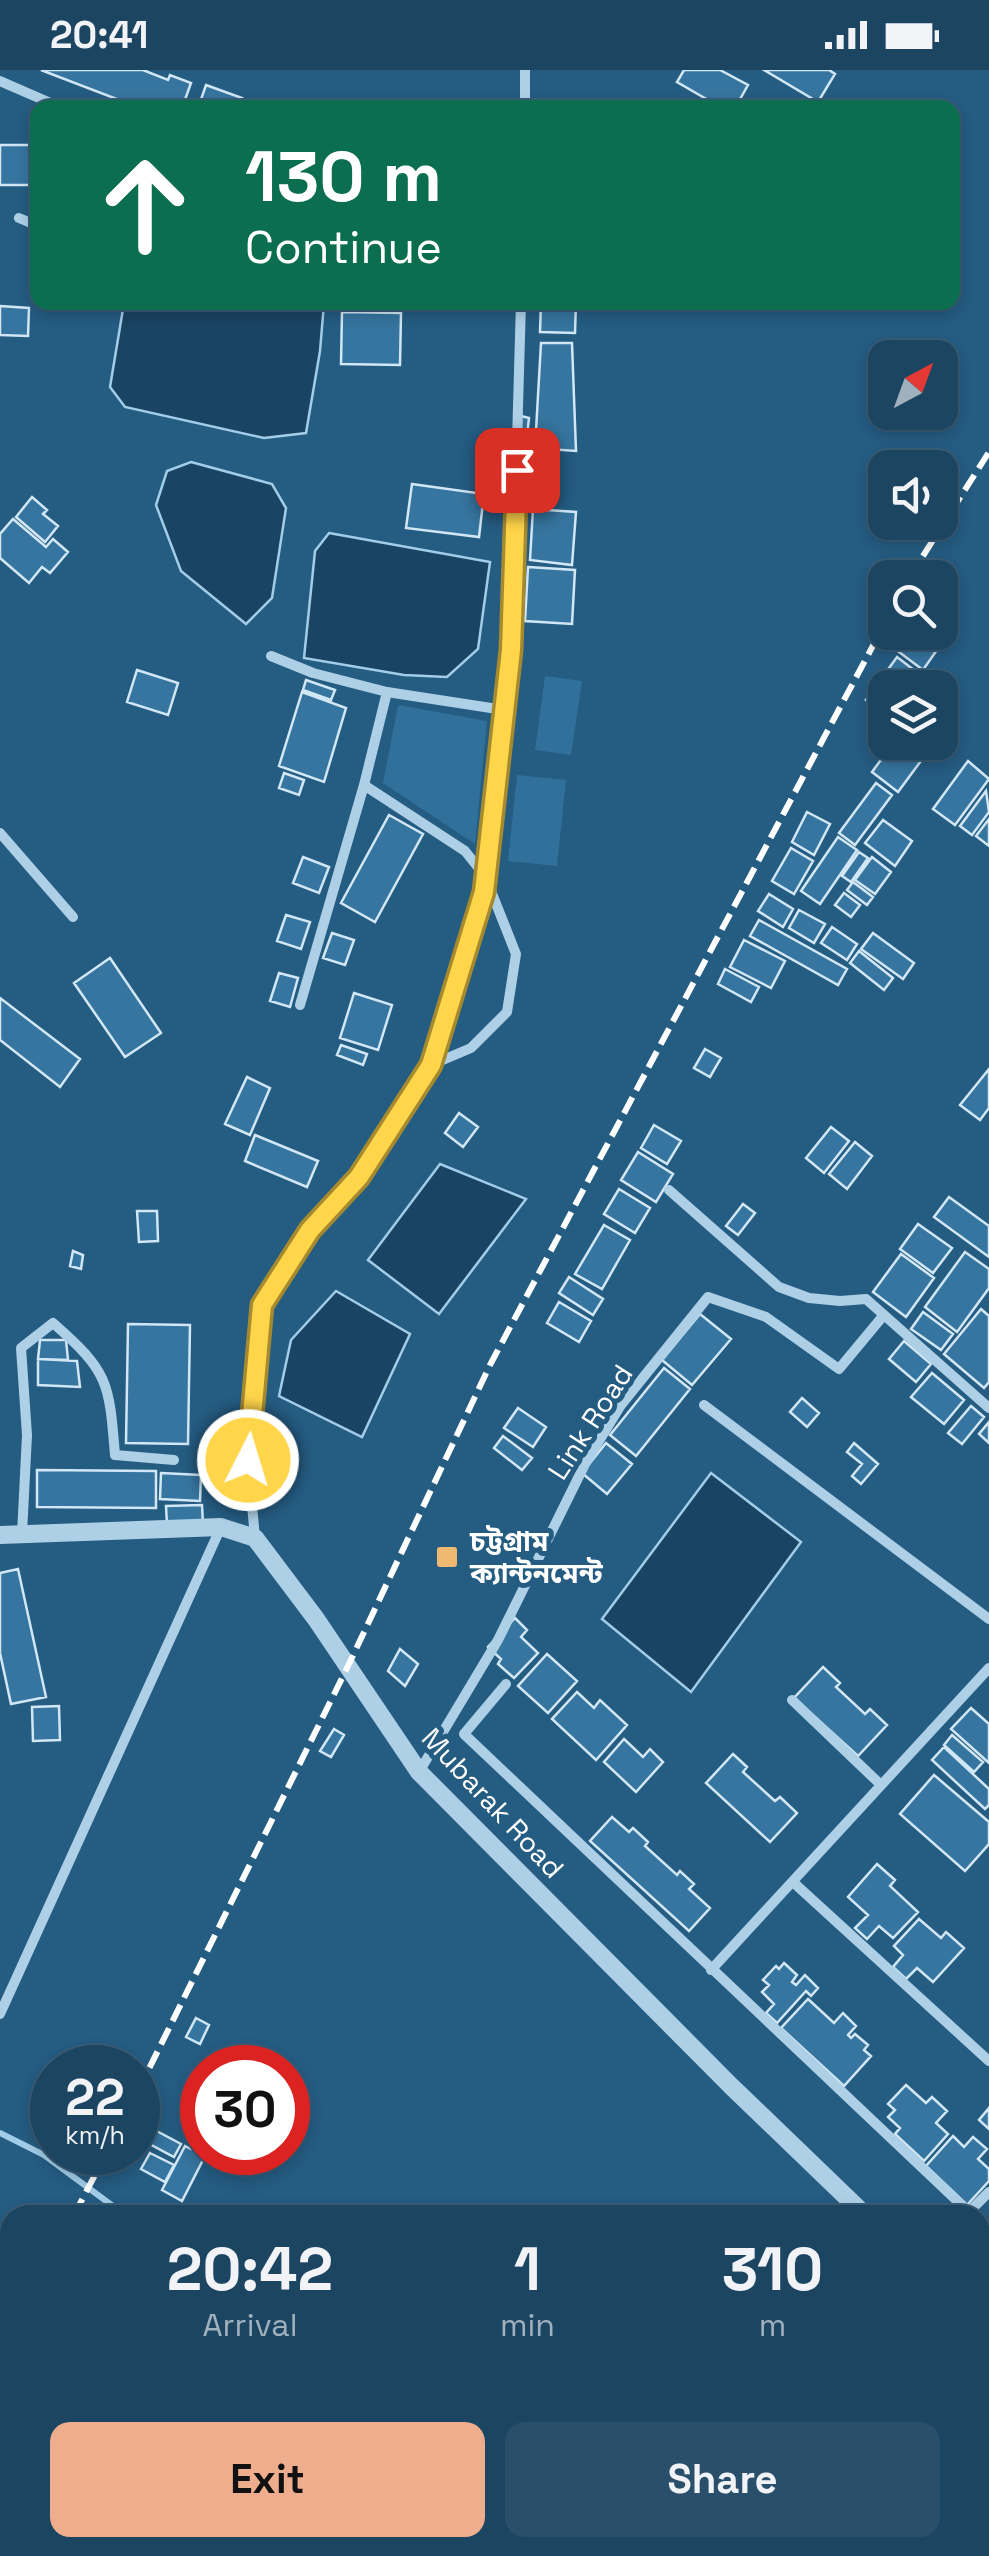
<!DOCTYPE html>
<meta charset="utf-8">
<style>
:root{--surface:#1c4562;--page:#294f6b;--text:#f1f3f6;--muted:#a0b1be;--line:#3a5d77;--accent:#eead8d}
body{margin:0;font-family:"Space Grotesk","Noto Sans Bengali",sans-serif;background:var(--page);color:var(--text);height:100vh;display:flex;flex-direction:column;font-size:38px;white-space:nowrap}
*{box-sizing:border-box;margin:0}
p{font-size:32px;color:var(--muted)}
.icon{flex:none;width:55px;height:55px;fill:none;stroke:currentColor;stroke-width:2;stroke-linecap:round;stroke-linejoin:round}
.map{position:relative;flex:1;overflow:hidden}
.details{position:absolute;left:0px;top:2135px;width:990px;height:352px;display:flex;flex-direction:column;background:var(--surface);border-radius:30px 30px 0 0;box-shadow:0 5px 15px #0003,0 0 0 2px var(--line)}
.details>*{flex:none}
.top-card{position:absolute;left:30px;top:30px;width:930px;height:210px;border-radius:20px;box-shadow:0 5px 15px #0003,0 0 0 2px var(--line);background:#0b6e4f;color:#fff;overflow:hidden}
.needle{width:65px;rotate:41deg}
.buttons{position:absolute;left:868px;top:270px;display:grid;gap:20px}
.buttons a{display:grid;place-items:center;width:90px;height:90px;border-radius:20px;background:var(--surface);box-shadow:0 5px 15px #0003,0 0 0 2px var(--line);font-size:50px}
.speed{position:absolute;left:30px;top:1975px;display:flex;gap:20px;font-size:50px;font-weight:700;text-align:center}
.speed>*{display:grid;place-content:center;width:130px;height:130px;border-radius:50%;background:var(--surface);box-shadow:0 5px 15px #0003,0 0 0 2px var(--line);line-height:1}
.speed small{font-size:25px;font-weight:400}
.speed .limit{border:15px solid #d22;background:#fff;color:#111}
.pin{position:absolute;display:grid;place-items:center;width:85px;height:85px;color:#fff;margin:-42px;border-radius:20px;box-shadow:0 5px 15px #0006}
.me{position:absolute;width:110px;margin:-55px;rotate:5deg;stroke-linejoin:round;filter:drop-shadow(0 0 8px #0008)}
.turn{display:flex;align-items:center;gap:35px;height:210px;padding:0 50px;font-size:45px}
.turn .icon{width:130px;height:130px;stroke-width:2.5}
.turn b{display:block;font-size:70px;line-height:85px}
.eta{display:flex;justify-content:space-evenly;align-items:center;height:170px;text-align:center}
.eta b{font-size:60px;font-weight:700;line-height:70px}
.primary-button{display:flex;gap:20px;margin-top:auto;padding:20px 50px}
.primary-button a{flex:1;height:115px;border-radius:20px;background:var(--accent);color:#111;font-size:40px;font-weight:700;line-height:115px;text-align:center}
.primary-button a+a{background:var(--page);color:var(--text)}
.status{display:flex;justify-content:space-between;align-items:center;height:70px;padding:0 50px;background:var(--surface);direction:ltr}
.status svg{height:28px;fill:currentColor}
.map>svg:first-child{display:block}
</style>
<div class="status"><b>20:41</b><svg viewBox="0 0 49 12"><path d="M0 12V9h3v3zM5 12V6h3v6zM10 12V3h3v9zM15 12V0h3v12zM26 1h20v11H26zM47 4h2v5h-2z"/></svg></div>
<div class="map">
<svg width="989" height="2486" viewBox="0 0 989 2486">
<rect width="100%" height="100%" fill="#255c82"/>
<path fill="#30709a" d="M 545,606 L 582,611 L 571,685 L 535,680 Z
M 398,635 L 487,651 L 475,774 L 383,713 Z
M 517,705 L 566,710 L 557,796 L 508,791 Z"/>
<path fill="#1a4463" stroke="#a2cde8" stroke-width="2.5" d="M 124,233 L 324,233 L 320,281 L 306,363 L 264,368 L 125,337 L 110,317 Z
M 191,392 L 272,414 L 286,438 L 272,528 L 246,554 L 181,501 L 156,435 L 167,401 Z
M 329,463 L 490,492 L 478,579 L 447,607 L 404,605 L 304,588 L 315,481 Z
M 440,1094 L 526,1129 L 439,1244 L 368,1190 Z
M 336,1221 L 410,1264 L 362,1367 L 279,1326 L 291,1270 Z
M 711,1403 L 801,1472 L 691,1622 L 602,1549 Z"/>
<g fill="none" stroke-linecap="round" stroke-linejoin="round">
<path stroke="#a2cde8" stroke-width="6" d="M 0,2063 L 44,2085 L 125,2145
M 566,2478 L 574,2486"/>
</g>
<path fill="#36759f" stroke="#d1e7f6" stroke-width="2.5" d="M 41,0 L 143,0 L 168,10 L 170,5 L 191,13 L 182,38 L 140,38 Z
M 684,0 L 720,0 L 748,15 L 735,38 L 722,38 L 677,12 Z
M 764,0 L 829,0 L 835,4 L 818,32 Z
M 206,15 L 242,28 L 239,36 L 245,38 L 198,38 Z
M 0,75 L 38,75 L 38,115 L 0,115 Z
M 541,232 L 576,232 L 575,263 L 540,262 Z
M 0,236 L 29,238 L 28,266 L 0,265 Z
M 342,242 L 401,243 L 400,295 L 341,294 Z
M 541,273 L 572,273 L 576,381 L 535,378 Z
M 521,346 L 529,348 L 527,366 L 521,365 Z
M 412,414 L 484,424 L 479,467 L 406,458 Z
M 32,427 L 47,440 L 43,444 L 58,456 L 45,472 L 16,447 Z
M 533,439 L 576,442 L 572,495 L 530,490 Z
M 13,449 L 46,477 L 53,469 L 68,482 L 50,503 L 42,497 L 29,513 L 0,488 L 0,464 Z
M 528,497 L 575,500 L 572,554 L 525,551 Z
M 901,562 L 919,562 L 939,577 L 923,600 L 891,576 Z
M 897,587 L 927,610 L 921,618 L 885,618 L 885,643 L 866,630 Z
M 137,600 L 178,613 L 168,645 L 127,632 Z
M 306,610 L 335,620 L 331,630 L 303,620 Z
M 302,622 L 346,638 L 324,712 L 279,696 Z
M 894,672 L 920,672 L 929,680 L 898,722 L 872,702 Z
M 968,691 L 989,709 L 955,755 L 933,739 Z
M 284,703 L 304,710 L 299,725 L 279,718 Z
M 876,713 L 892,725 L 855,775 L 839,763 Z
M 986,721 L 989,742 L 972,765 L 960,756 Z
M 807,742 L 830,754 L 814,785 L 792,772 Z
M 389,745 L 423,764 L 375,852 L 341,833 Z
M 989,749 L 989,776 L 976,766 Z
M 883,750 L 912,771 L 895,796 L 865,773 Z
M 838,767 L 857,780 L 820,834 L 801,821 Z
M 791,778 L 813,791 L 794,824 L 772,811 Z
M 859,782 L 868,788 L 851,812 L 842,806 Z
M 303,787 L 329,797 L 319,823 L 293,813 Z
M 872,787 L 891,802 L 875,824 L 855,810 Z
M 853,812 L 873,827 L 867,835 L 847,820 Z
M 844,823 L 860,835 L 851,847 L 835,835 Z
M 769,824 L 793,839 L 783,857 L 758,841 Z
M 799,840 L 825,854 L 814,873 L 789,858 Z
M 286,845 L 310,852 L 301,879 L 277,871 Z
M 759,850 L 847,899 L 838,915 L 750,866 Z
M 832,857 L 857,874 L 847,890 L 821,873 Z
M 332,863 L 354,870 L 345,895 L 323,888 Z
M 873,863 L 914,893 L 903,909 L 861,879 Z
M 744,870 L 785,891 L 771,918 L 730,897 Z
M 859,881 L 893,908 L 884,920 L 850,893 Z
M 110,888 L 161,963 L 125,987 L 74,913 Z
M 725,899 L 759,917 L 751,932 L 718,914 Z
M 279,903 L 298,908 L 290,937 L 270,931 Z
M 354,923 L 392,935 L 378,980 L 340,968 Z
M 0,928 L 80,989 L 60,1017 L 0,970 Z
M 341,975 L 367,984 L 363,995 L 337,985 Z
M 705,979 L 721,988 L 710,1007 L 694,998 Z
M 989,999 L 989,1038 L 980,1050 L 960,1035 Z
M 247,1007 L 270,1018 L 250,1065 L 225,1054 Z
M 459,1043 L 478,1057 L 463,1077 L 445,1063 Z
M 654,1055 L 681,1071 L 667,1094 L 641,1078 Z
M 831,1057 L 849,1071 L 824,1103 L 806,1088 Z
M 255,1065 L 318,1091 L 307,1117 L 245,1091 Z
M 855,1072 L 872,1086 L 847,1119 L 829,1104 Z
M 638,1082 L 673,1104 L 656,1132 L 621,1110 Z
M 619,1119 L 650,1138 L 635,1163 L 604,1144 Z
M 949,1127 L 989,1156 L 989,1187 L 934,1147 Z
M 743,1134 L 755,1143 L 738,1165 L 726,1156 Z
M 137,1141 L 157,1141 L 158,1171 L 139,1172 Z
M 918,1154 L 952,1178 L 933,1203 L 900,1179 Z
M 604,1155 L 630,1170 L 602,1219 L 575,1204 Z
M 73,1181 L 83,1185 L 81,1199 L 70,1196 Z
M 965,1182 L 989,1199 L 989,1218 L 957,1262 L 925,1237 Z
M 901,1184 L 934,1208 L 906,1247 L 873,1222 Z
M 569,1207 L 603,1229 L 593,1245 L 559,1223 Z
M 559,1232 L 591,1251 L 579,1272 L 547,1253 Z
M 981,1239 L 989,1246 L 989,1312 L 984,1318 L 944,1284 Z
M 923,1242 L 953,1264 L 941,1280 L 911,1259 Z
M 700,1244 L 731,1269 L 692,1315 L 662,1290 Z
M 128,1254 L 190,1255 L 188,1374 L 126,1373 Z
M 40,1270 L 66,1270 L 68,1290 L 38,1289 Z
M 904,1271 L 931,1294 L 916,1312 L 889,1289 Z
M 38,1289 L 77,1291 L 80,1317 L 38,1315 Z
M 664,1298 L 690,1319 L 636,1386 L 610,1365 Z
M 932,1303 L 964,1330 L 944,1354 L 911,1327 Z
M 802,1328 L 819,1343 L 807,1357 L 790,1342 Z
M 971,1336 L 984,1347 L 962,1374 L 948,1363 Z
M 518,1338 L 546,1357 L 533,1377 L 504,1358 Z
M 989,1352 L 989,1373 L 979,1364 Z
M 503,1366 L 532,1388 L 522,1400 L 494,1378 Z
M 606,1373 L 632,1394 L 607,1424 L 582,1403 Z
M 854,1373 L 878,1394 L 861,1414 L 852,1406 L 862,1394 L 847,1382 Z
M 237,1377 L 239,1407 L 210,1409 L 208,1379 Z
M 37,1400 L 156,1401 L 156,1438 L 37,1437 Z
M 161,1403 L 201,1405 L 200,1431 L 160,1429 Z
M 202,1435 L 203,1454 L 167,1455 L 166,1436 Z
M 18,1499 L 46,1627 L 11,1634 L 0,1583 L 0,1503 Z
M 515,1548 L 527,1560 L 521,1567 L 538,1583 L 514,1608 L 498,1594 L 501,1589 L 488,1577 Z
M 400,1579 L 418,1594 L 405,1616 L 388,1601 Z
M 547,1584 L 577,1611 L 548,1643 L 518,1616 Z
M 823,1597 L 840,1613 L 836,1617 L 865,1644 L 870,1639 L 887,1655 L 858,1686 L 794,1628 Z
M 577,1622 L 594,1638 L 600,1630 L 627,1655 L 596,1690 L 552,1649 Z
M 59,1636 L 60,1670 L 33,1671 L 32,1637 Z
M 971,1638 L 989,1654 L 989,1693 L 951,1659 Z
M 334,1659 L 344,1665 L 331,1687 L 320,1681 Z
M 952,1665 L 983,1692 L 974,1702 L 944,1675 Z
M 624,1669 L 643,1687 L 650,1679 L 663,1692 L 636,1722 L 604,1692 Z
M 944,1677 L 989,1719 L 989,1735 L 985,1739 L 932,1690 Z
M 733,1684 L 747,1697 L 743,1702 L 775,1731 L 780,1727 L 797,1743 L 770,1772 L 706,1713 Z
M 934,1705 L 989,1752 L 989,1774 L 965,1801 L 900,1744 Z
M 612,1747 L 629,1762 L 633,1758 L 648,1772 L 645,1776 L 677,1805 L 680,1801 L 694,1814 L 689,1819 L 710,1838 L 689,1861 L 590,1771 Z
M 877,1794 L 895,1810 L 890,1816 L 918,1842 L 893,1868 L 879,1856 L 867,1869 L 855,1858 L 868,1845 L 848,1827 Z
M 919,1849 L 941,1868 L 946,1862 L 964,1878 L 933,1912 L 917,1898 L 906,1909 L 893,1897 L 903,1885 L 894,1876 Z
M 784,1893 L 797,1905 L 792,1912 L 796,1915 L 805,1905 L 818,1918 L 811,1926 L 806,1921 L 777,1953 L 766,1943 L 774,1934 L 762,1922 L 769,1915 L 763,1910 L 776,1896 L 779,1899 Z
M 808,1929 L 834,1953 L 843,1943 L 856,1956 L 848,1965 L 851,1968 L 855,1964 L 868,1975 L 864,1980 L 871,1986 L 844,2016 L 781,1958 Z
M 196,1948 L 209,1955 L 200,1974 L 186,1967 Z
M 906,2015 L 926,2033 L 932,2027 L 947,2041 L 936,2053 L 948,2064 L 924,2091 L 895,2064 L 900,2058 L 888,2047 L 895,2040 L 888,2034 Z
M 989,2038 L 989,2059 L 979,2050 Z
M 151,2058 L 181,2074 L 174,2087 L 144,2071 Z
M 953,2066 L 964,2077 L 973,2067 L 987,2079 L 978,2089 L 989,2099 L 989,2111 L 967,2135 L 926,2096 Z
M 185,2076 L 205,2086 L 182,2131 L 162,2120 Z
M 150,2083 L 174,2095 L 165,2112 L 141,2099 Z"/>
<g fill="none" stroke-linecap="round" stroke-linejoin="round">
<path stroke="#aed0e7" stroke-width="8" d="M 767,2486 L 773,2478"/>
<path stroke="#aed0e7" stroke-width="10" d="M 0,11 L 62,38
M 525,38 L 525,0
M 19,148 L 38,156
M 271,586 L 313,603 L 387,622
M 364,715 L 387,622 L 504,640
M 0,763 L 73,847
M 300,935 L 364,715 L 465,781 L 485,806 L 484,822 L 431,995
M 669,1120 L 779,1217 L 809,1228 L 840,1231 L 866,1229 L 989,1338
M 704,1335 L 989,1549
M 22,1464 L 27,1365 L 21,1278 L 53,1253 C 109,1302 109,1312 115,1385 L 174,1390
M 255,1468 L 248,1390 L 262,1235 L 310,1160 L 359,1107 L 431,995 L 471,978 L 507,942 L 516,884 L 485,806 L 511,580 L 521,232
M 506,1614 L 464,1664 L 969,2142
M 792,1630 L 881,1715
M 419,1702 L 498,1570 L 585,1394 L 621,1335 L 708,1227 L 766,1247 L 839,1299 L 883,1246
M 794,1813 L 989,1991
M 711,1900 L 989,1598
M 0,1944 L 221,1457
M 967,2144 L 989,2122"/>
<path stroke="#aed0e7" stroke-width="18" d="M 0,1465 L 221,1457 L 255,1468 L 316,1549 L 419,1702 L 731,2016 L 865,2145
M 980,2253 L 989,2261"/>
<path stroke="#fff" stroke-width="6" stroke-dasharray="18 8" stroke-linecap="butt" d="M 909,508 L 989,382
M 138,2021 L 348,1596 L 490,1295 L 885,553
M 74,2145 L 107,2082
M 0,2299 L 10,2277"/>
</g>
<g fill="none" stroke-linecap="round" stroke-linejoin="round">
<defs>
<path id="route" d="M 248,1390 L 262,1235 L 310,1160 L 359,1107 L 431,995 L 484,822 L 511,580 L 517,400"/>
</defs>
<use href="#route" stroke="#a68a30" stroke-width="25"/>
<use href="#route" stroke="#ffd54a" stroke-width="18"/>
</g>
<rect fill="#f0b972" stroke="#255c82" stroke-width="4" x="435" y="1475" width="24" height="24" rx="5"/>
<g text-anchor="middle" stroke-width="10" stroke-linejoin="round" paint-order="stroke">
<g font-size="28" fill="#fff" stroke="#255c82">
<text transform="translate(590 1352) rotate(-57)" y="10">Link Road</text>
<text transform="translate(493 1733) rotate(47)" y="10">Mubarak Road</text>
</g>
<g font-size="28" font-weight="bold" fill="#fff" stroke="#255c82" text-anchor="start">
<text x="470" y="1481">চট্টগ্রাম<tspan x="470" dy="32">ক্যান্টনমেন্ট</tspan></text>
</g>
</g>
</svg>
<div class="buttons">
<a><svg class="needle" viewBox="-14 -14 28 28"><path d="M0-13l5 13h-10z" fill="#e53935"/><path d="M0 13l5-13h-10z" fill="#a0b1be"/></svg></a>
<a><svg class="icon" aria-label="sound" viewBox="0 0 24 24"><path d="M4 9h4l5-4v14l-5-4H4zM17 9q2 3 0 6"/></svg></a>
<a><svg class="icon" aria-label="search" viewBox="0 0 24 24"><circle cx="10" cy="10" r="6"/><path d="M15 15l6 6"/></svg></a>
<a><svg class="icon" aria-label="layers" viewBox="0 0 24 24"><path d="M12 4l9 5-9 5-9-5zM3 14l9 5 9-5"/></svg></a>
</div>
<div class="speed"><div>22<small>km/h</small></div><div class="limit">30</div></div>
<div class="pin" style="left:517px;top:400px;background:#d93025"><svg class="icon" aria-label="arrive" viewBox="0 0 24 24"><path d="M6 21V4h12l-3 4 3 4H6"/></svg></div>
<svg class="me" style="left:248px;top:1390px" viewBox="-20 -20 40 40"><circle r="17" fill="#ffd54a" stroke="#fff" stroke-width="3"/><path d="M0-11L8 9 0 5-8 9z" fill="#fff"/></svg>
<div class="top-card">
<div class="turn"><svg class="icon" aria-label="ahead" viewBox="0 0 24 24"><path d="M12 20V5M6 11l6-6 6 6"/></svg><div><b>130 m</b>Continue</div></div>
</div>
<section class="details">
<div class="eta">
<div><b>20:42</b><p>Arrival</p></div>
<div><b>1</b><p>min</p></div>
<div><b>310</b><p>m</p></div>
</div>
<div class="primary-button"><a>Exit</a><a>Share</a></div>
</section>
</div>
